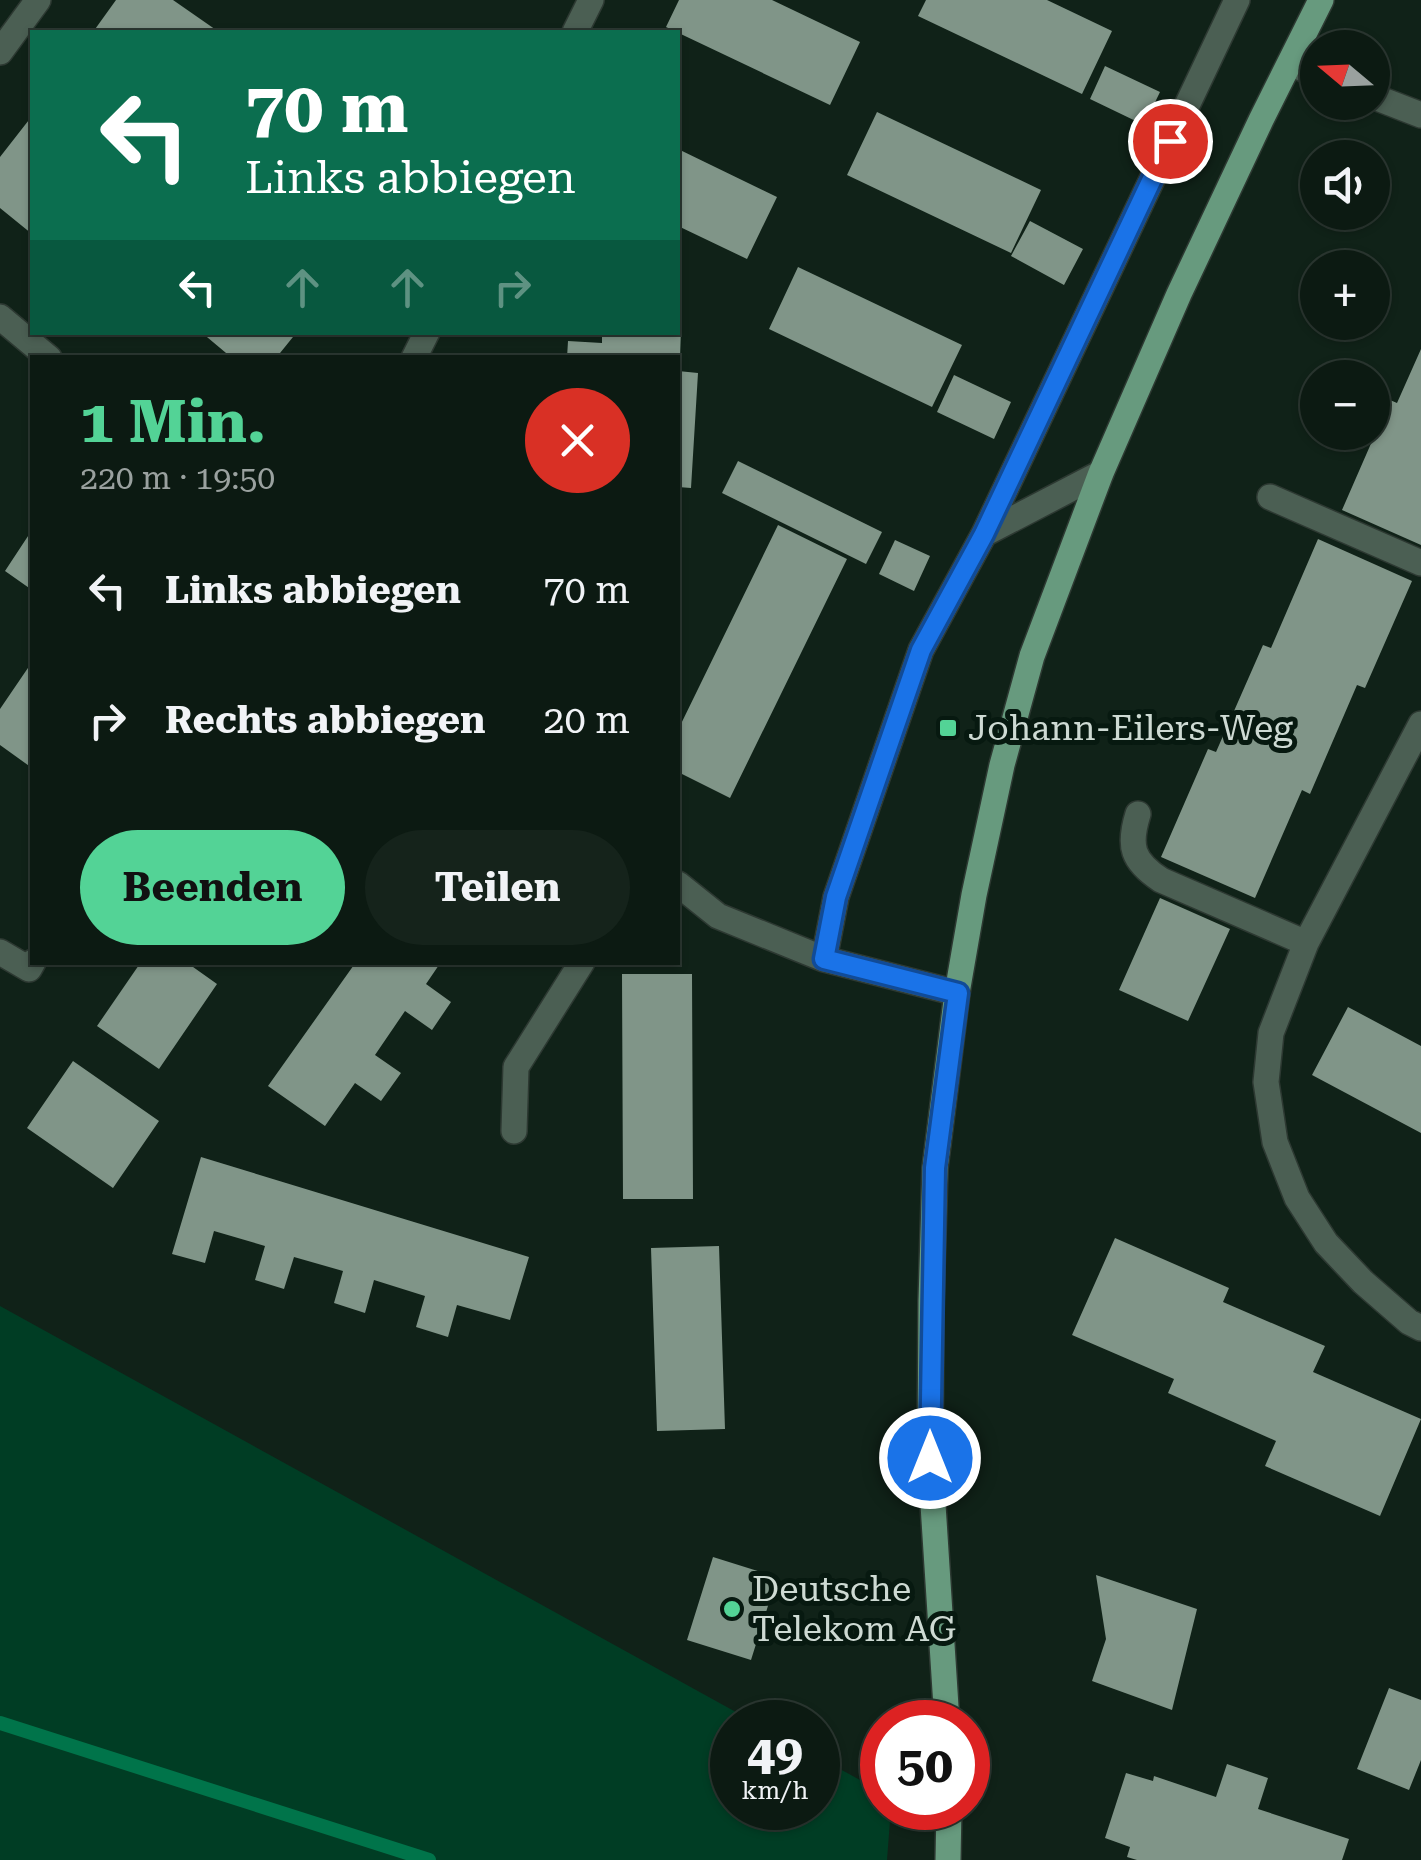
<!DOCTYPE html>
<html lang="de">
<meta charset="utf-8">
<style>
:root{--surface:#0c1a12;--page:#15231b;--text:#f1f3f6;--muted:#9aa19f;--line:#2c3832;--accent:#53d396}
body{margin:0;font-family:"Roboto Serif",serif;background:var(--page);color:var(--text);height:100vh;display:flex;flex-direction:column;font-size:38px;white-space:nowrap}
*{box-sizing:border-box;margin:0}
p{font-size:32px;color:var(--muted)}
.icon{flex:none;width:55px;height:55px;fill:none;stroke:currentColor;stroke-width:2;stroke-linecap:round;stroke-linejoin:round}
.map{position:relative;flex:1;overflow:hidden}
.panel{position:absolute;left:30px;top:355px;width:650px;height:610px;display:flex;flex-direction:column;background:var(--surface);border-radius:0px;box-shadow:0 2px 8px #0004,0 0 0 2px var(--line)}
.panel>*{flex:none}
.top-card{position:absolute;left:30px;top:30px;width:650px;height:305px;border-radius:0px;box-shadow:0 2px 8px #0004,0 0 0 2px var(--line);background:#0b6e4f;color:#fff;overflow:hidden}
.needle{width:65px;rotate:289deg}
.tools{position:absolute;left:1300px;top:30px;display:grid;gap:20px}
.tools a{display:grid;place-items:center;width:90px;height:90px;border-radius:50%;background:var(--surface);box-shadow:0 2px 8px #0004,0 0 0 2px var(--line);font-size:50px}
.speed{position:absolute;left:710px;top:1700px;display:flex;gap:20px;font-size:50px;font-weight:700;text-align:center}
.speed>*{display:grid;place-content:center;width:130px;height:130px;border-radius:50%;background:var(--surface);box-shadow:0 2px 8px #0004,0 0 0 2px var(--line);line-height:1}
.speed small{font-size:25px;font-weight:400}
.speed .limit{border:15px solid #d22;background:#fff;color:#111}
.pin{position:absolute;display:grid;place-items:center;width:85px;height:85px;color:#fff;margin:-42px;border:5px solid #fff;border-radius:50%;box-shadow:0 2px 10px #0007}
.me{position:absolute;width:110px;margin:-55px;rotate:0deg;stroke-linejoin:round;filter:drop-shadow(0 0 8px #0008)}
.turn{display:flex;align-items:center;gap:35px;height:210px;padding:0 50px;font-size:45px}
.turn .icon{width:130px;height:130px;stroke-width:2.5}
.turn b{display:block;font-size:70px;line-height:85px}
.lanes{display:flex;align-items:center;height:95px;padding:0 50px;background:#0003;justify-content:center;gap:50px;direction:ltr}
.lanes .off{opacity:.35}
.round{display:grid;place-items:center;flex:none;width:105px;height:105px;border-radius:52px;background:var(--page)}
.overview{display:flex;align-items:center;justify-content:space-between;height:170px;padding:0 50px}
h1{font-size:60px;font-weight:700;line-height:75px;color:var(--accent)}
.cta{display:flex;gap:20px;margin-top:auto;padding:20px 50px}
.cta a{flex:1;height:115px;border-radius:60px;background:var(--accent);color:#111;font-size:40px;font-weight:700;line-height:115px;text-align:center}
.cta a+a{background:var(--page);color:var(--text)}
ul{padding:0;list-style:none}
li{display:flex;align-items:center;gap:30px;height:130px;padding:0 50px}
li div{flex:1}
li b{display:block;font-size:38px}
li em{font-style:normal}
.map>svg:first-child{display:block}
</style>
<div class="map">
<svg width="1421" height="1860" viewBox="0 0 1421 1860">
<rect width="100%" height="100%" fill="#102218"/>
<path fill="#003d24" d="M 0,1306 L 754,1722 L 732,1722 L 732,1808 L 818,1808 L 818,1757 L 882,1792 L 882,1808 L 891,1808 L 887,1860 L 0,1860 Z"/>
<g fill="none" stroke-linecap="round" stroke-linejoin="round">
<path stroke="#00744a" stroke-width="14" d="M 0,1723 L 429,1860"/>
</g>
<path fill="#809588" d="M 116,0 L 173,0 L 219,32 L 93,32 Z
M 679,0 L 772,0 L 860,42 L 830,105 L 666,27 Z
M 926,0 L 1047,0 L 1112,31 L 1082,94 L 918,16 Z
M 1105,66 L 1160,92 L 1144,125 L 1090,99 Z
M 877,112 L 1041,190 L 1011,253 L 847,175 Z
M 32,116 L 32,234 L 0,208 L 0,157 Z
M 678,149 L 777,197 L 747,259 L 678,226 Z
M 1030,221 L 1083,249 L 1064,285 L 1011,256 Z
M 798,267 L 962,345 L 932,407 L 769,329 Z
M 678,329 L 681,329 L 680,358 L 567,358 L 568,341 L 602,343 L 602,332 L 678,332 Z
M 201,332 L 297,332 L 276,358 L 232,358 Z
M 1421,349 L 1421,545 L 1342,510 L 1390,400 L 1397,403 Z
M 678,371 L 698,373 L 691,488 L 678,487 Z
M 954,375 L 1011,402 L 994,439 L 937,412 Z
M 738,461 L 882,532 L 866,564 L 722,493 Z
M 778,525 L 847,559 L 730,798 L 678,772 L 678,730 Z
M 32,530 L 32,590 L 5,571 Z
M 1318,539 L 1412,581 L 1365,688 L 1357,685 L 1310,794 L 1302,790 L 1255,898 L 1161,857 L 1208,749 L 1216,752 L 1263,645 L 1271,648 Z
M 895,540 L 930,556 L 914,591 L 879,574 Z
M 32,662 L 32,768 L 0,745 L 0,709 Z
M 1160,898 L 1230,929 L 1188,1021 L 1119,990 Z
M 141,962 L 186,962 L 217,984 L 159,1069 L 97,1026 Z
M 356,962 L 441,962 L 426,984 L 451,1002 L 432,1030 L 405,1011 L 375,1055 L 401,1073 L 381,1101 L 355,1083 L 325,1126 L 268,1086 Z
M 622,974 L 692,974 L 693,1199 L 623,1199 Z
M 1348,1007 L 1421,1046 L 1421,1133 L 1312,1075 Z
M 73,1061 L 159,1121 L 113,1188 L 27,1128 Z
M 201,1157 L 529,1257 L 510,1320 L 457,1305 L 448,1337 L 416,1327 L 425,1296 L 374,1280 L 365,1313 L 334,1303 L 343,1271 L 294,1257 L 284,1289 L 255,1280 L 265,1246 L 214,1231 L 205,1263 L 172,1254 Z
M 1115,1238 L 1229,1288 L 1223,1302 L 1325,1346 L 1313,1372 L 1421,1419 L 1380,1516 L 1265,1466 L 1276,1441 L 1168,1393 L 1174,1379 L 1072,1335 Z
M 719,1246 L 725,1429 L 657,1431 L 651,1248 Z
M 713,1557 L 777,1577 L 751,1660 L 687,1640 Z
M 1096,1575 L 1197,1609 L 1172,1710 L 1092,1681 L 1106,1639 Z
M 1389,1688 L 1421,1700 L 1421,1760 L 1409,1790 L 1357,1769 Z
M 1227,1764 L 1268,1778 L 1258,1809 L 1349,1839 L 1342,1860 L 1137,1860 L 1127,1857 L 1130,1847 L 1105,1838 L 1126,1773 L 1153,1781 L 1154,1776 L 1216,1797 Z"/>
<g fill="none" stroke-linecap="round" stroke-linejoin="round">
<defs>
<path id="minor" d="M 575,32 L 591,0
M 0,52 L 38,0
M 1290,64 L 1318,74
M 1372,96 L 1421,115
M 0,317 L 49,358
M 414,358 L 427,332
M 1270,497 L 1421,563
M 984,534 L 1101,473
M 1421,724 L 1306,943 L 1271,1033 L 1266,1082 L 1275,1142 L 1297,1198 L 1326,1243 L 1363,1282 L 1409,1322 L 1421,1328
M 1138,814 C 1128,846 1132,861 1161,880 L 1306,943
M 678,884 L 718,916 L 824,959 L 957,993
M 0,952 L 29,969 L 33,962
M 824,959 L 836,897 L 921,650 L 984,534 L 1237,0
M 514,1131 L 516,1067 L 582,962"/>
<path id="major" d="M 947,1722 L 930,1458 L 931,1301 L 935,1168 L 957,993 L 974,895 L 1002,765 L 1032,656 L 1101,473 L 1179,294 L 1261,120 L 1321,0
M 948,1860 L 949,1808"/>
</defs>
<use href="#minor" stroke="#2d3932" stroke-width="28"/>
<use href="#major" stroke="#2d3932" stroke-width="28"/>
<use href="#minor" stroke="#4b5f53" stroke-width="25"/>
<use href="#major" stroke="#679a7e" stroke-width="25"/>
</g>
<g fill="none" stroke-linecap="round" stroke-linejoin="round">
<defs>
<path id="route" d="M 930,1458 L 935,1168 L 958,993 L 824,959 L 836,897 L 921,650 L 984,534 L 1170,141"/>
</defs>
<use href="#route" stroke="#114b97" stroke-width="25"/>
<use href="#route" stroke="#1a73e8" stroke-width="18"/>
</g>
<g fill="#53d396" stroke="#071910" stroke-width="4">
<rect x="938" y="718" width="20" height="20" rx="5"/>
<circle cx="732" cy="1609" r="10"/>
</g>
<g text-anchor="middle" stroke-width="10" stroke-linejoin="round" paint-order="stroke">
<g font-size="35" fill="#cedad3" stroke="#071910" text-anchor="start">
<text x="968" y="740">Johann-Eilers-Weg</text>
<text x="752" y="1601">Deutsche<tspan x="752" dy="40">Telekom AG</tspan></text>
</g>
</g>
</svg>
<div class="tools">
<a><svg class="needle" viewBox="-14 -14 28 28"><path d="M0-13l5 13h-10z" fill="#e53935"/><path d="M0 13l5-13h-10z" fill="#9aa19f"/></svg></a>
<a><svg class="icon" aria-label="sound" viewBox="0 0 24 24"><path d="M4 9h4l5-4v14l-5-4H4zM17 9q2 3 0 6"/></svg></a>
<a>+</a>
<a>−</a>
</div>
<div class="speed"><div>49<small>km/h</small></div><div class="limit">50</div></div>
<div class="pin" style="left:1170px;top:141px;background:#d93025"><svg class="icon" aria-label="arrive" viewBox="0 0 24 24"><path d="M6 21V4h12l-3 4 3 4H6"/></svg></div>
<svg class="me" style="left:930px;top:1458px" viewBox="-20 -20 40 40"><circle r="17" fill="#1a73e8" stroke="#fff" stroke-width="3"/><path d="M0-11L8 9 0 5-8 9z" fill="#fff"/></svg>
<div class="top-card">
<div class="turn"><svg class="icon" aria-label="left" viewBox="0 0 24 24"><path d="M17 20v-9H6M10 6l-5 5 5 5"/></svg><div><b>70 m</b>Links abbiegen</div></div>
<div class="lanes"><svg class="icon" aria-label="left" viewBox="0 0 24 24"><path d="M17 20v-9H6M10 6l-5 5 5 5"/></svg><svg class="icon off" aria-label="ahead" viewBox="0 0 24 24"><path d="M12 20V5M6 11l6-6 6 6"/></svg><svg class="icon off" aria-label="ahead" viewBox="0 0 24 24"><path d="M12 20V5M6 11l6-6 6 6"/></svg><svg class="icon off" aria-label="right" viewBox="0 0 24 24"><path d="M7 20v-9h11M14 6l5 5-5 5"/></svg></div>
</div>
<section class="panel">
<div class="overview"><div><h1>1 Min.</h1><p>220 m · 19:50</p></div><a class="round" style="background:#d93025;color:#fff"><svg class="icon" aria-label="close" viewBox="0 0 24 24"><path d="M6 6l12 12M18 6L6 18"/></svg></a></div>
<ul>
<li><svg class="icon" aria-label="left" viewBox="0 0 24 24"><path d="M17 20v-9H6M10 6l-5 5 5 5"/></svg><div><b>Links abbiegen</b></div><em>70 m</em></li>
<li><svg class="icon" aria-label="right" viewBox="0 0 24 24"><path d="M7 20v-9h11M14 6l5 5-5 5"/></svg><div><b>Rechts abbiegen</b></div><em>20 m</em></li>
</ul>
<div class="cta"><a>Beenden</a><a>Teilen</a></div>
</section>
</div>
